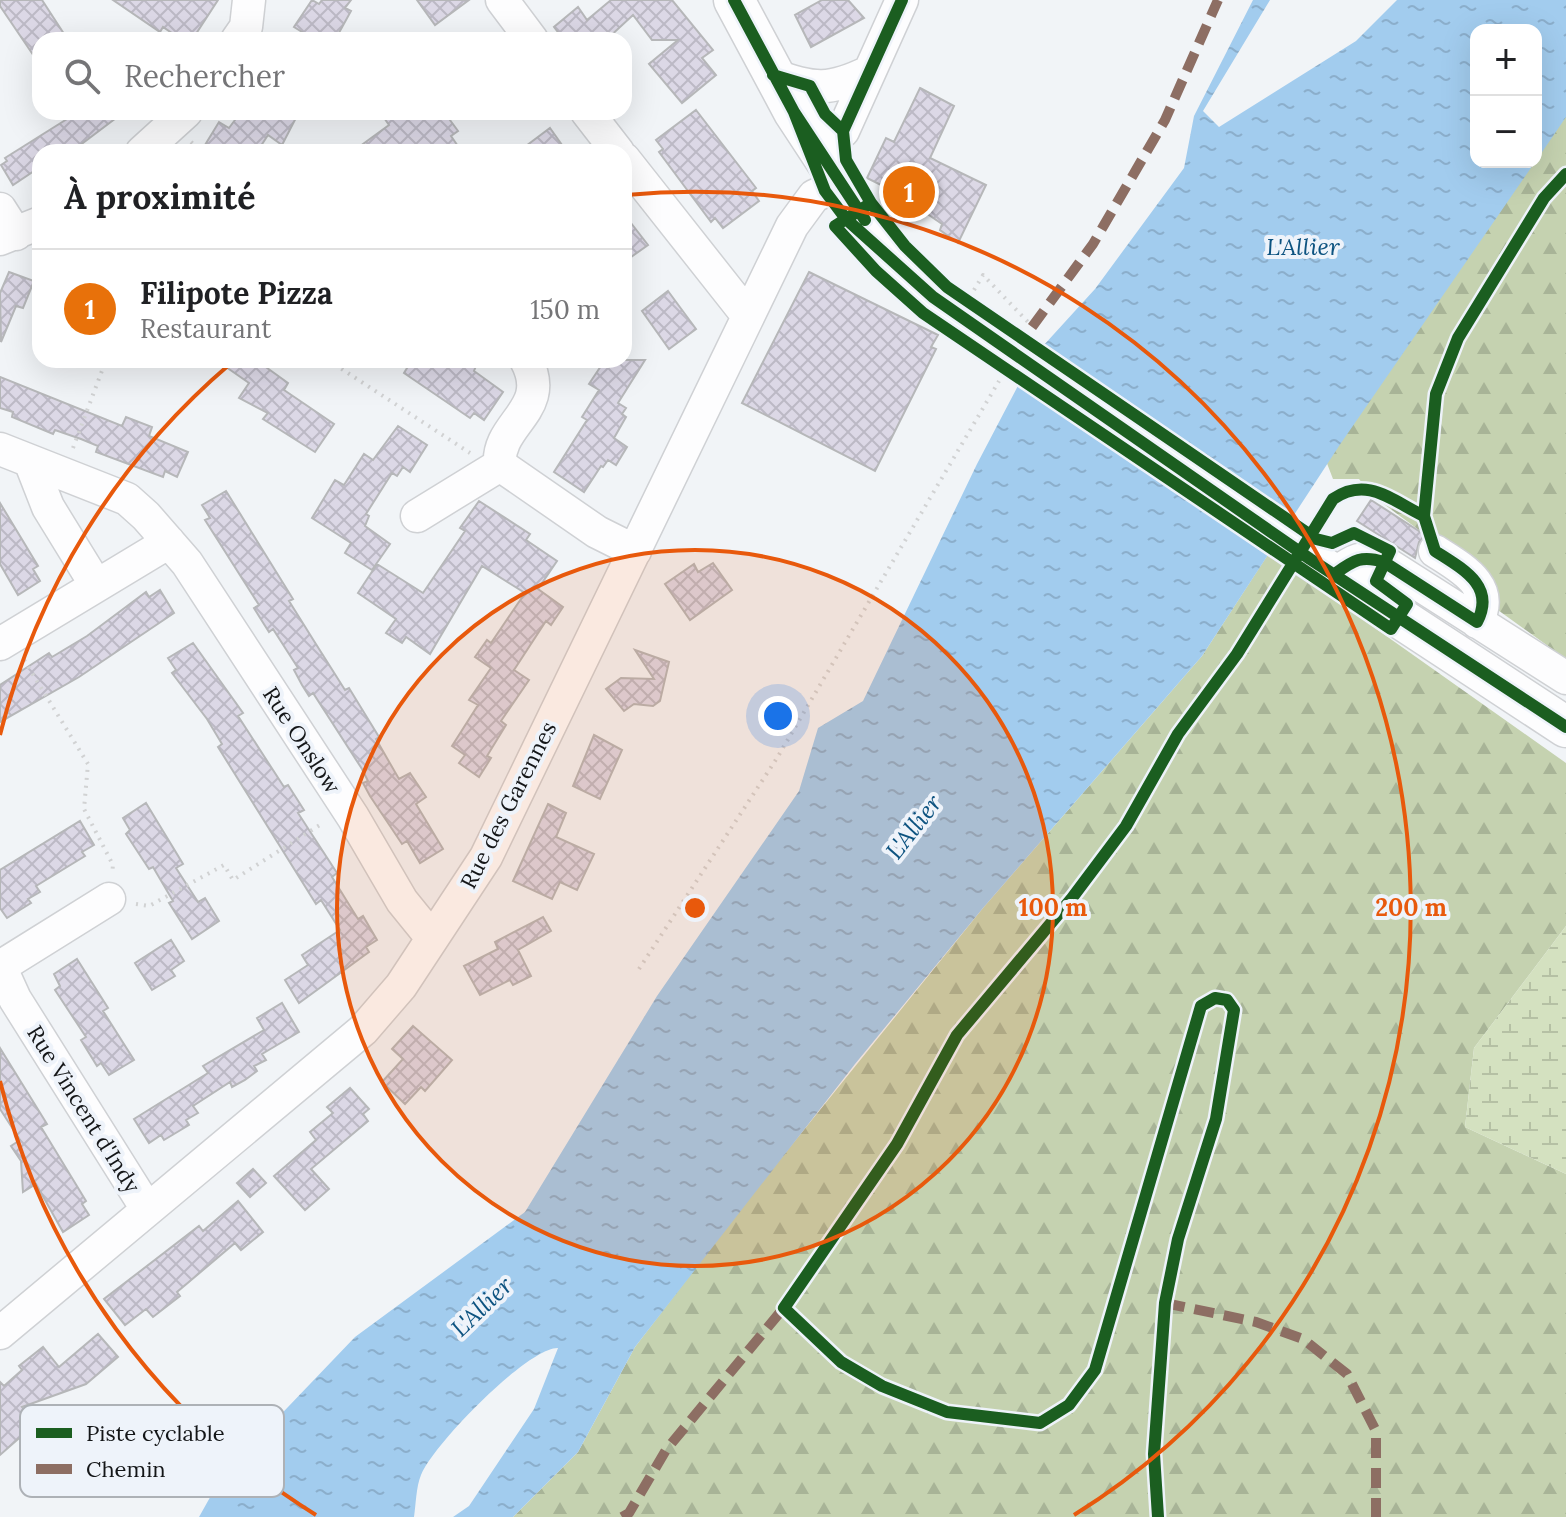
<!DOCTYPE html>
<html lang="fr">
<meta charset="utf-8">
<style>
:root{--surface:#fff;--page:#f6f6f6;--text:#202124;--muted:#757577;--line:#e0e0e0;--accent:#d93025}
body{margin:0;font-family:Lora,serif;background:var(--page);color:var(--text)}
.controls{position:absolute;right:24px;top:24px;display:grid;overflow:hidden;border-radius:16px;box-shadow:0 8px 32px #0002}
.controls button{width:72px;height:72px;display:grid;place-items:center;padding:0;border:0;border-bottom:2px solid var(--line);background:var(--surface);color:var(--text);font:40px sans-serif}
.you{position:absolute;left:778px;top:716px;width:28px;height:28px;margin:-20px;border:6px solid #fff;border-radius:50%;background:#1a73e8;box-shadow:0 0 0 12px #1a73e833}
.badge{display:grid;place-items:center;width:52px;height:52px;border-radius:50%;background:var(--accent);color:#fff;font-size:26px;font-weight:700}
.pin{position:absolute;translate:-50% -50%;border:4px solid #fff;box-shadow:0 2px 8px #0006}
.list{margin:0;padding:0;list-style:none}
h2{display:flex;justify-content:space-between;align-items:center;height:104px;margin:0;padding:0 32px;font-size:34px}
h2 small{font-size:26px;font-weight:400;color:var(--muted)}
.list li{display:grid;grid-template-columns:52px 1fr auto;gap:24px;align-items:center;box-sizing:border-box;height:120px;padding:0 32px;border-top:2px solid var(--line)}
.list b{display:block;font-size:30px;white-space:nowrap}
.list p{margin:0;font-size:26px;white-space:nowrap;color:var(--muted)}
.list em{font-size:26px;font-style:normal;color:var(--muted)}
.icon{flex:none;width:44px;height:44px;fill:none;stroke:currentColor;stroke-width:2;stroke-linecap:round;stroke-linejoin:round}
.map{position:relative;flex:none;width:1566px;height:1517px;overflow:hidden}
.search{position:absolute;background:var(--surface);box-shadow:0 8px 32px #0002;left:32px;top:32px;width:600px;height:88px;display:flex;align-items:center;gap:20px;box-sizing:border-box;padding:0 28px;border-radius:24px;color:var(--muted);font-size:30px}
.panel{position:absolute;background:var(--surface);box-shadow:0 8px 32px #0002;left:32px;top:144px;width:600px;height:224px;border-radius:24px}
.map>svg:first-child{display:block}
.forest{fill:url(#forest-firs)}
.wetland{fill:url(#wetland-marsh)}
.water{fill:url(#water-ripples)}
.building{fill:url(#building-cross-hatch);stroke:#b6b7b9;stroke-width:2}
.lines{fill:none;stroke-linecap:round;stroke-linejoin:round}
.minor-casing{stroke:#cfd1d4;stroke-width:35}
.major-casing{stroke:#cfd1d4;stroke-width:43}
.path{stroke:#d1d2d3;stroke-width:4;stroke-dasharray:2 6;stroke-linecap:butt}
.minor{stroke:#fdfdfe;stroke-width:32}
.major{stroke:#fdfdfe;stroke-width:40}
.major-bridge-casing{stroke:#cfd1d4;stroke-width:43;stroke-linecap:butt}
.major-bridge{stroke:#fdfdfe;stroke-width:40}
.quiet{stroke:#8d6e63;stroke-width:10;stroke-dasharray:20 10;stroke-linecap:butt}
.cycleway-casing{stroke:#eef3fa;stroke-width:17}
.cycleway{stroke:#1b5e20;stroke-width:12}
.ring{fill:none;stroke:#e8590c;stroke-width:4}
.labels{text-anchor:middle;stroke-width:8;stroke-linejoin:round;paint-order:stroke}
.street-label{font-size:22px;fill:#141618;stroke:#eef3fa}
.water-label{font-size:24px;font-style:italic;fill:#0d5380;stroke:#eef3fa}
.key{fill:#eef3fa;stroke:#adb1b6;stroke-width:2}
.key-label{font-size:22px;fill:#141618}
.centre{fill:#e8590c;stroke:#eef3fa;stroke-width:4}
.ring-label{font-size:24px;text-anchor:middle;font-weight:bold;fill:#e8590c;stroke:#eef3fa;stroke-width:8;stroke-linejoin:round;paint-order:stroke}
</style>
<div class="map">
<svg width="1566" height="1517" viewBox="0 0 1566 1517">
<defs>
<pattern id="forest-firs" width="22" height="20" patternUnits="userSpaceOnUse" patternTransform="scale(2)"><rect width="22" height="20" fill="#c5d2b0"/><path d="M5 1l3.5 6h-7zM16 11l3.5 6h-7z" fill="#a8b497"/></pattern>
<pattern id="wetland-marsh" width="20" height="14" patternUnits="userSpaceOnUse" patternTransform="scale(2)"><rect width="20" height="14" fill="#d4e1c0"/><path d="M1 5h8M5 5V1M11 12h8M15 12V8" fill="none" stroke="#b5c0a4"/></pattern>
<pattern id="water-ripples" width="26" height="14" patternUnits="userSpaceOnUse" patternTransform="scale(2)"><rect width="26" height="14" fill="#a2ccee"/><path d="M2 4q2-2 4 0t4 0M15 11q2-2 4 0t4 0" fill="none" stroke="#8baecb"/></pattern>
<pattern id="building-cross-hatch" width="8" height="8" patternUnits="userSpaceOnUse" patternTransform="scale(2)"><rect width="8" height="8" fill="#dcd8e6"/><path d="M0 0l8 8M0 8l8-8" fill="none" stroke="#bcb9c5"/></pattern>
</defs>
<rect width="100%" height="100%" fill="#f1f4f7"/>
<!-- forest -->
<path class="forest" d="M1566,69V659L1477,595L1437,557L1427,536L1373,496L1359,479H1333L1323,453L1507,162H1536V116Z
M1269,553L1566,763V926L1474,1048L1465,1127L1566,1174V1517H513L578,1452L635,1347L753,1193L983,908L1202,656Z"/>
<!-- wetland -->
<path class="wetland" d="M1566,926V1174L1465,1127L1474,1048Z"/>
<!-- water -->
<path class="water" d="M1253,0H1270L1203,111L1219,127L1356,41L1397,0H1566V117L1536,161V30H1476V162H1535L1339,446L1202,656L983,908L855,1064L635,1347L578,1452L513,1517H453L469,1506L534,1409L558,1348C528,1347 433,1445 421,1475C416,1487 416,1504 414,1517H199L222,1476L355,1337L525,1212L657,996L799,791L818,728L863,701L977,464L1033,357L1095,289L1184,168L1194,116Z"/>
<!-- building -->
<path class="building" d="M0,0H42L68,40H40V65L0,6Z
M113,0H218L192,40H182L163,27L160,32Z
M312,0L319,4L322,0H351L345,8L351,11L335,40H295L302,32L294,27Z
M417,0H469L435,25Z
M611,0H672L713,50L702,58L716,75L682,103L649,64L678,40H652L633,15L606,40H564L554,27L578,7L587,20Z
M822,0H848L864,18L811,47L795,15Z
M920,88L954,106L930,158L986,185L958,243L940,230L942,224L923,211L925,207L867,178L886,138L894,142Z
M696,110L756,188L752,191L759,201L723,228L715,218L711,222L659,152L663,149L656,140Z
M62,112H124L71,152H40V167L13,185L1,165L7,161L5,158L67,119Z
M241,112H299L282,145L268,135L257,152H215L205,145L219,122L229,128Z
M380,112H444L458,131L451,136L462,152H352L389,125Z
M550,128L567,152H518Z
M624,214L648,245L624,262Z
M9,272L34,281L23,308L16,306L1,342L0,293Z
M809,272L938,335L931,347L936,349L875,471L742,403Z
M668,291L696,329L669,349L642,311Z
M216,360H256L288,383L284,390L334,424L315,452L263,419L268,413L239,398L249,383Z
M412,360H466L476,366L474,371L503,392L484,420L474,413L470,418L404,373Z
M605,360H645L618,403L626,408L622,414L626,417L614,438L627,447L616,465L608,460L603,467L601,466L584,492L554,472L587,420L582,417L599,390L589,384Z
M0,377L122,426L126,417L152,427L149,436L188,452L177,477L165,471L163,477L96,452L98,446L81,439L55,430L53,434L12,417L13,412L0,408Z
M398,426L427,445L410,472L403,467L397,476L392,473L366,514L369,516L365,526L390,544L372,570L345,553L351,543L312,518L335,480L344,485L364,454L373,460Z
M226,491L293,599L289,601L314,641L345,690L349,688L379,737L376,739L399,779L410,773L426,797L416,804L443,849L420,863L407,841L402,844L370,796L363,783L368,781L362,769L313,693L309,696L302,685L294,670L298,668L273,629L269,632L262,621L254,608L259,605L205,520L210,518L202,505Z
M1371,500L1425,535L1419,542L1415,558L1357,521Z
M479,501L530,534L526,540L557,561L538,589L563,607L551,625L546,621L514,670L529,680L501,721L506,725L487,756L491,758L479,777L459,763L465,755L452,746L478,705L469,700L491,668L475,657L487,640L491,643L525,593L482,566L430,654L406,637L402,643L386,633L396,619L358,593L377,564L423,593L465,531L460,528Z
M0,503L38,566L33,569L40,581L18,595L0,564Z
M713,563L732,590L690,620L665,584L694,564L698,572Z
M160,590L174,613L79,677L0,722V685L49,653L52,657L87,636L146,592L149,597Z
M193,643L243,713L238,716L284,787L288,785L304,810L298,813L337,873L332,877L358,919L363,916L377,940L366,947L369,952L299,1003L285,980L308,965L302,955L340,930L321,900L316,904L218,747L222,744L207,719L172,673L176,670L168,658Z
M635,650L669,662L660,701L653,706L634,704L624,711L606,689L621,678L654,679Z
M594,735L622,750L600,799L573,786Z
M146,803L183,864L176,868L198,902L205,898L219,921L192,939L169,903L173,901L153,867L149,869L126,834L130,830L123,818Z
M548,804L566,813L556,837L594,854L577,890L560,882L552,899L513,881Z
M80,821L94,845L82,852L85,856L36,886L40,892L28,899L31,903L7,918L0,908V870Z
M543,917L551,931L518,950L531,976L513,985L510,980L480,995L464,966L498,949L495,942Z
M171,940L184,961L171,970L175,976L152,990L135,963Z
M77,959L108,1008L103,1011L134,1060L109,1075L101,1063L97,1066L81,1040L86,1037L55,990L60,986L54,974Z
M282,1003L299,1032L262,1054L266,1060L254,1066L257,1071L245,1080L232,1087L230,1082L193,1106L198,1113L186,1120L189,1125L164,1140L161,1135L149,1143L134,1119L208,1073L203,1066L264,1030L257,1018Z
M413,1026L452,1060L425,1091L421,1087L405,1104L382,1082L403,1059L392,1049Z
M0,1048L47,1124L41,1127L86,1201L82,1204L89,1215L63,1232L36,1184L23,1192L21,1161L11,1146L20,1140L0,1109Z
M350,1088L369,1109L363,1114L368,1121L311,1169L329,1189L305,1210L274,1176L316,1140L310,1132L333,1113L327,1107Z
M253,1169L266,1183L250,1197L237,1183Z
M238,1201L263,1232L241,1250L235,1243L177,1292L180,1296L153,1317L146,1309L125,1325L104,1299L199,1226L203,1231Z
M98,1334L118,1357L86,1384L22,1407L33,1419L23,1428L26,1432L0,1455V1382L4,1386L22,1370L19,1366L43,1347L59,1367Z"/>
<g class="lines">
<defs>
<path id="minor" d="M502,0L532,40
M237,40L246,27L249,0
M773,75C814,90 830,91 869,72
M587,112L618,152
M843,131L902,0
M142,152L186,112
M624,159L748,316
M0,209L16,234
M0,239L40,223
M526,360C553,410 496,423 500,465L597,532L635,551
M0,449L127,499L146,516L187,563L353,817L402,901L432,938
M30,461L48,507L96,585
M417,516L500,465
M1435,551C1463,569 1496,586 1477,622
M1336,573C1354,560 1362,555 1384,562L1566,678
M0,644L169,542
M0,966L15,999L147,1209
M0,967L109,899
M0,1333L363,1030L401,986L486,857L792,226L814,196L825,191"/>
<path id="major" d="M734,0L794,112L859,211L887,252L933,297
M1310,559L1566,727"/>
</defs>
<!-- minor casing -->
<use href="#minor" class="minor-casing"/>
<!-- major casing -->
<use href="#major" class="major-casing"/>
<!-- path -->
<path class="path" d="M191,142L202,152
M974,290L983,275L1029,323
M328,360L470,453
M73,448L106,360
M24,660L88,764L84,809L113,865L112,874
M136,904L149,906L224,865L233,880L323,823
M639,969L777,758L999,381"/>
<!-- minor -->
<use href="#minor" class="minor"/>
<!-- major -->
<use href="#major" class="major"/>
<defs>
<path id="major-bridge" d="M957,314L1310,559"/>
</defs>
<!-- major-bridge casing -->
<use href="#major-bridge" class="major-bridge-casing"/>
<!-- major-bridge -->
<use href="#major-bridge" class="major-bridge"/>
<!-- quiet -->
<path class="quiet" d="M1032,327L1093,244L1165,120L1218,0
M1165,1303L1256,1322L1303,1339L1347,1374L1376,1431V1517
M622,1517L629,1513L666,1450L787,1304"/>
<defs>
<path id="cycleway" d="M734,0L794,112L865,220
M773,75L810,86L825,114L843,131L846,160L871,203L905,246L947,287L1316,539L1332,543L1354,533L1390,551L1376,581L1407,604L1391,629L923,313L876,271L835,226L871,203
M794,112L825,191L846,219L933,297L1310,559L1566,727
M843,131L902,0
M1336,573C1354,560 1362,555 1384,562L1477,622C1496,586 1463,569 1435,551L1424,516L1436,394L1458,338L1544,198L1566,174
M1158,1517L1154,1454L1165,1303L1178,1239L1216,1119L1234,1010L1227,1000L1215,998L1201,1006L1095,1370L1069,1405L1040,1423L947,1412L882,1386L841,1362L784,1308L897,1144L957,1035L1072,898L1126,826L1178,734L1237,654L1333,499C1367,476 1391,500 1424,516"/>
</defs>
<!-- cycleway casing -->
<use href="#cycleway" class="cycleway-casing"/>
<!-- cycleway -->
<use href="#cycleway" class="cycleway"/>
</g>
<!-- distance rings -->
<circle cx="695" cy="908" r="358" fill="#e8590c" fill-opacity=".12"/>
<g class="ring">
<circle cx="695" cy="908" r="358"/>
<path d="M316 1515A716 716 0 0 1 0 1081M0 735A716 716 0 0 1 230 364M626 195A716 716 0 0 1 1074 1515"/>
</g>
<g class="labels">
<!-- street labels -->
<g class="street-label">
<text transform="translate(302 740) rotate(57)" y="8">Rue Onslow</text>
<text transform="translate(508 805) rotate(-63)" y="8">Rue des Garennes</text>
<text transform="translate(84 1109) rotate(58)" y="8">Rue Vincent d'Indy</text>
</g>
<!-- water labels -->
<g class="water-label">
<text x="1303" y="255">L'Allier</text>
<text transform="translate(914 827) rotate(-52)" y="8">L'Allier</text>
<text transform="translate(482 1307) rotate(-44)" y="8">L'Allier</text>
</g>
</g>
<!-- legend -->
<rect x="20" y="1405" width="264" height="92" rx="12" class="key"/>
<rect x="36" y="1428" width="36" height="10" fill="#1b5e20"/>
<rect x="36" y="1464" width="36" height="10" fill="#8d6e63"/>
<g class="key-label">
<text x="86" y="1441">Piste cyclable</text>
<text x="86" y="1477">Chemin</text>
</g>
<circle cx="695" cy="908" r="12" class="centre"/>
<g class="ring-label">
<text x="1053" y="916">100 m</text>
<text x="1411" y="916">200 m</text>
</g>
</svg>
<div class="controls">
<button>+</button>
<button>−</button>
</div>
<div class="you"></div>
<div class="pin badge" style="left:909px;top:192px;background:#e8710a">1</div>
<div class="search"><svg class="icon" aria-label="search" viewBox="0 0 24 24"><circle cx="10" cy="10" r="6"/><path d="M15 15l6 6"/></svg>Rechercher</div>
<section class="panel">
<h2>À proximité<small></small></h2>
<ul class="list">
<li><span class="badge" style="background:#e8710a">1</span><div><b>Filipote Pizza</b><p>Restaurant</p></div><em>150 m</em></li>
</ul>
</section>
</div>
